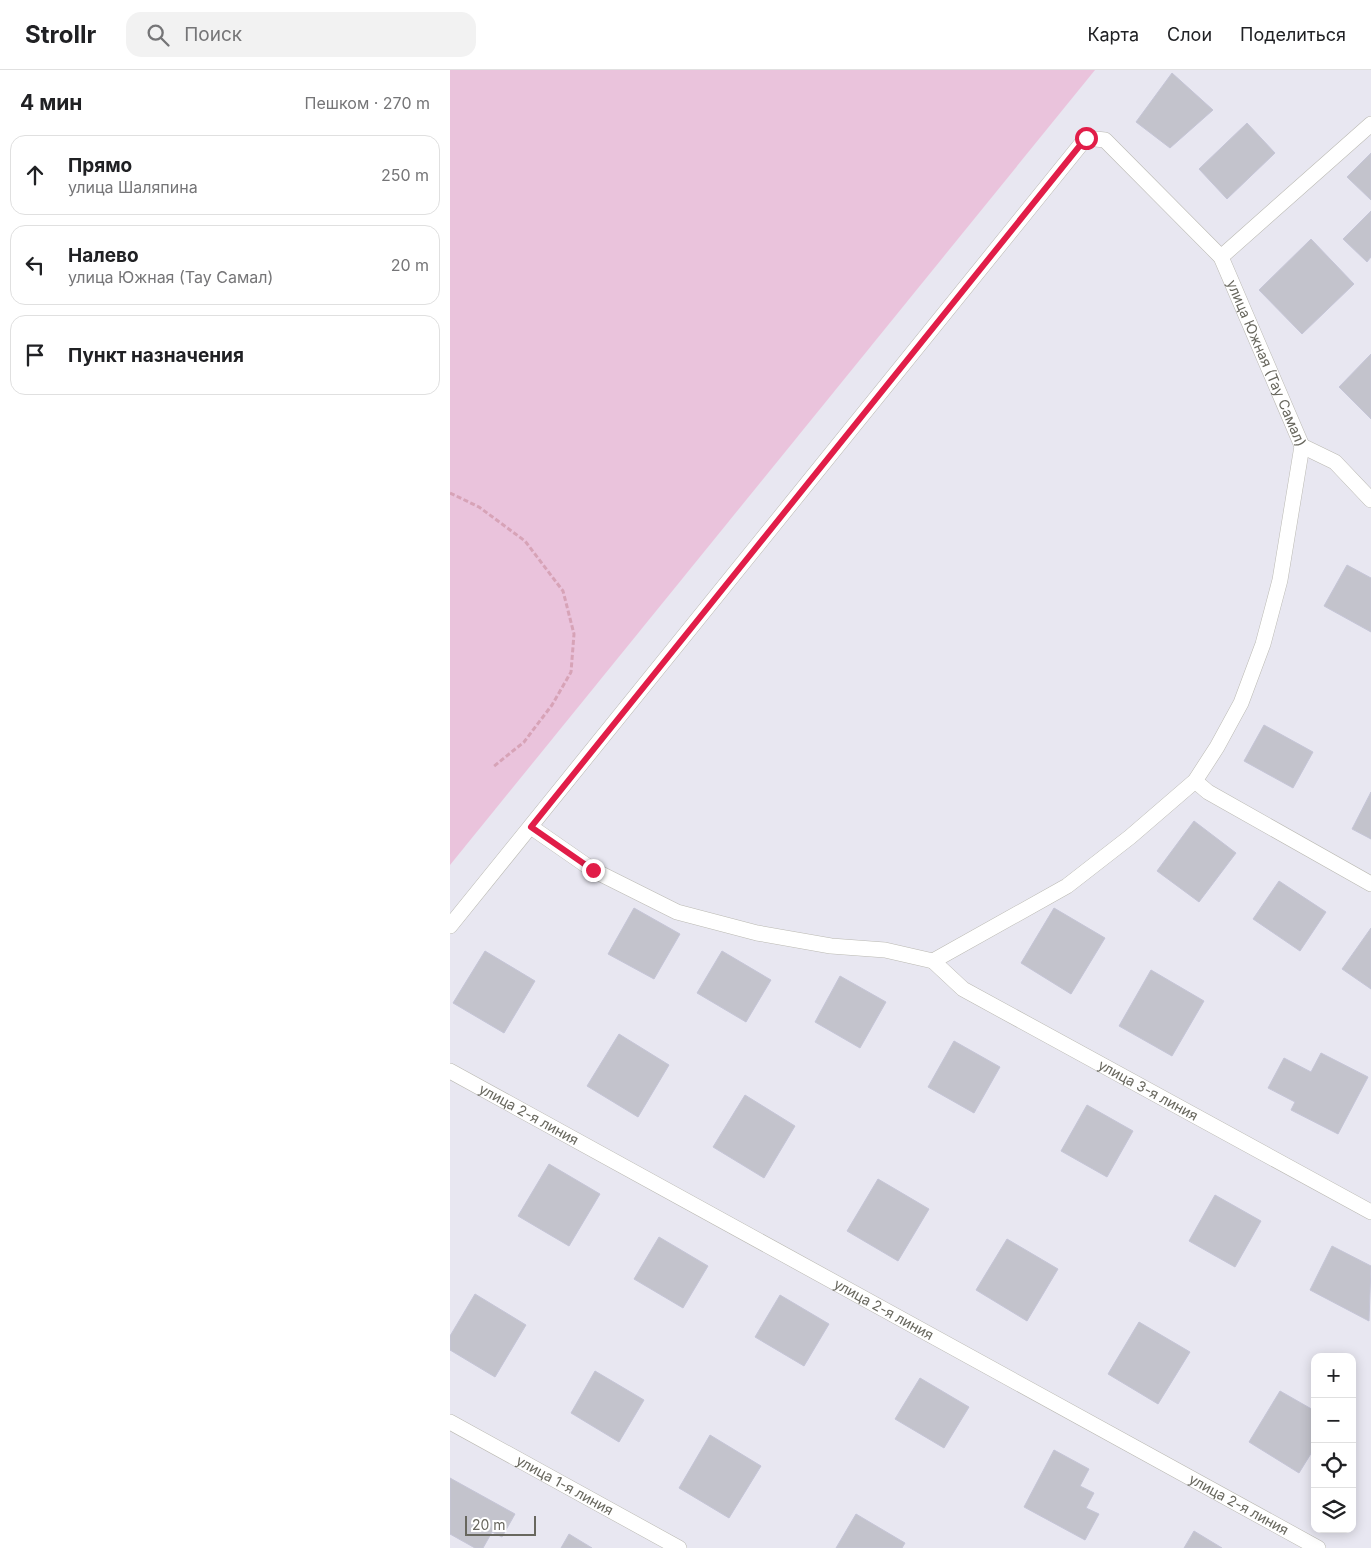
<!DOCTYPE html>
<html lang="ru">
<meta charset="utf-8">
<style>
:root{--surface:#fff;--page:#f2f2f2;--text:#202124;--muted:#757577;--line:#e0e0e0}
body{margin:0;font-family:Inter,sans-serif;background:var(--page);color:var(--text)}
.controls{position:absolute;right:15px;bottom:15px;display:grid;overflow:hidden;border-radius:10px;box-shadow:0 2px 12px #0003}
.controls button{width:45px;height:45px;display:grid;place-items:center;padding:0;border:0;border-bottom:1px solid var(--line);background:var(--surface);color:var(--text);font:25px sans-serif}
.scale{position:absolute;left:15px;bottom:12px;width:71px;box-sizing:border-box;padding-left:5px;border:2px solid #68675e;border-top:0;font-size:14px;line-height:18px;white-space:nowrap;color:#68675e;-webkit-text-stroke:4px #fff;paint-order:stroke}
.stop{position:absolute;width:15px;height:15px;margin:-11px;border:4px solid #e11d48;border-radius:50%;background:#fff}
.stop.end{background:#e11d48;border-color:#fff;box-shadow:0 1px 5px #0008}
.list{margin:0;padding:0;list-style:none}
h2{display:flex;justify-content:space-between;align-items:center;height:65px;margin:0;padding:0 20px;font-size:21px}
h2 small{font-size:16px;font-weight:400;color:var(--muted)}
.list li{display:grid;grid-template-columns:32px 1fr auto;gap:15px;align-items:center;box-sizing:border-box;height:80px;margin:0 10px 10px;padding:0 10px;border:1px solid var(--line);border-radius:15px}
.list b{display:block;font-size:19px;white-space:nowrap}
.list p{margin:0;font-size:16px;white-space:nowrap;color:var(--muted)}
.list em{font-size:16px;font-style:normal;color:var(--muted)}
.icon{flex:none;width:28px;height:28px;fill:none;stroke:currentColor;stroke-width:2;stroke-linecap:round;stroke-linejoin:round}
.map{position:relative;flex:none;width:921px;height:1478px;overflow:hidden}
header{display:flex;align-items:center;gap:30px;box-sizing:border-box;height:70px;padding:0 25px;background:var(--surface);border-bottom:1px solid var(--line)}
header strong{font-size:24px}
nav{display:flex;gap:28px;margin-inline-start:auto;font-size:18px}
.search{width:350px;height:45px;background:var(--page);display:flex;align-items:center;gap:12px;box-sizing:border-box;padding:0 18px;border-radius:15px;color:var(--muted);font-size:19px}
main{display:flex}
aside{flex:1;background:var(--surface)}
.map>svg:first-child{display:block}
.green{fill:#eac3dc}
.building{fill:#c3c3cc;stroke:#c5c5d7}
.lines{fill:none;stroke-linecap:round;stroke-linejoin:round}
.street-casing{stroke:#bab9b2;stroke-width:16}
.path{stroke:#d7a3b7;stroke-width:3;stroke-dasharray:5 2.5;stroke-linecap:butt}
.street{stroke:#fff;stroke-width:15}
.route{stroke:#e11d48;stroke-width:6}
.labels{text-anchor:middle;stroke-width:4;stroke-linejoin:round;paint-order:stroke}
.street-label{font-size:14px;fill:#68675e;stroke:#fff}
</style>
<header>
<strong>Strollr</strong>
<div class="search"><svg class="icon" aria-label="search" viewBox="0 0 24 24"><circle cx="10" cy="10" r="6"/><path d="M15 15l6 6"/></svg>Поиск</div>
<nav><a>Карта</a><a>Слои</a><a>Поделиться</a></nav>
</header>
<main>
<aside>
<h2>4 мин<small>Пешком · 270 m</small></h2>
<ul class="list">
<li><svg class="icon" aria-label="ahead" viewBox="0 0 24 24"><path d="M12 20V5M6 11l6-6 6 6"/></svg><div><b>Прямо</b><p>улица Шаляпина</p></div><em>250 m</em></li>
<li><svg class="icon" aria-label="left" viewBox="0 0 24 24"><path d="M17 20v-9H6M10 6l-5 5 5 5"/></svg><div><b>Налево</b><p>улица Южная (Тау Самал)</p></div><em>20 m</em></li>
<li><svg class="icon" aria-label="arrive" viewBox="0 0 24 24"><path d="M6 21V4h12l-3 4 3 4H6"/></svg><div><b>Пункт назначения</b></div></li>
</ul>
</aside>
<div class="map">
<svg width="921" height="1478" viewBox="0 0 921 1478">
<rect width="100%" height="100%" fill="#e8e7f1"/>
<!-- green -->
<path class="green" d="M0,0H645L0,795Z"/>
<!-- building -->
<path class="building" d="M722,3L763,40L720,78L686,52Z
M797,53L825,83L777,129L749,99Z
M921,83V130L897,107Z
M921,141V187L917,192L893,169Z
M861,169L904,214L852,264L809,220Z
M921,284V349L889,317Z
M897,495L921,508V562L874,536Z
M814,655L863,682L843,718L794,691Z
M921,722V769L902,759Z
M744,751L786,783L749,832L707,801Z
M829,811L876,842L850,881L803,849Z
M184,838L230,864L204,909L158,884Z
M604,838L655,868L621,924L571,893Z
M921,858V919L892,899Z
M35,881L85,911L54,963L3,933Z
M272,881L321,910L296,952L247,923Z
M701,900L754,931L722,986L669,956Z
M390,906L436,932L410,978L365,952Z
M169,964L219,995L188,1047L137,1016Z
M504,971L550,997L524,1043L478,1017Z
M871,983L918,1007L888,1064L841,1040L845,1032L818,1018L834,988L861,1002Z
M295,1025L345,1056L314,1108L263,1077Z
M637,1035L683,1061L657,1107L611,1081Z
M99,1094L150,1124L119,1176L68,1146Z
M428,1109L479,1139L448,1191L397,1161Z
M765,1125L811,1151L785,1197L739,1171Z
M209,1167L258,1196L233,1238L184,1209Z
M557,1169L608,1199L577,1251L526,1220Z
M882,1176L921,1196L919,1251L860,1220Z
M25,1224L76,1255L45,1307L0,1280V1266Z
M330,1225L379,1254L354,1296L305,1267Z
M689,1252L740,1282L708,1334L658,1304Z
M145,1301L194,1330L169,1372L121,1343Z
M470,1308L519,1337L494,1378L445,1349Z
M830,1321L865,1341V1377L849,1403L799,1372Z
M260,1365L311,1396L279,1448L229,1418Z
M604,1380L639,1399L630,1416L644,1423L636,1438L649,1444L635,1470L574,1437Z
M0,1408L65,1444L52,1467L42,1462L33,1478H25L0,1464Z
M406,1444L455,1473L452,1478H386Z
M744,1461L772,1478H734Z
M119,1464L142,1478H111Z"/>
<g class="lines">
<defs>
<g id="street">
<path d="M771,187L921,54"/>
<path d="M852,376L885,392L921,430"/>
<path d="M745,711L758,722L921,814"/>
<path id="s1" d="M0,856L636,68L655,70L771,187L852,376L830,510L813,574L791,633L767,677L745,711L680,767L617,816L483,891L435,880L381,876L307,863L227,842L143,800L81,757"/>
<path id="s2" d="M483,891L513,919L921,1142"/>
<path id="s3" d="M0,1001L868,1478"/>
<path id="s4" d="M0,1352L229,1478"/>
</g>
</defs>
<!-- street casing -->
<use href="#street" class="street-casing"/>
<!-- path -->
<path class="path" d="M0,423L29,437L75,471L113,521L124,564L121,602L102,635L74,672L43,697"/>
<!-- street -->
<use href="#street" class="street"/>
</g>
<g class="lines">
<!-- route -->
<path class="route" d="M143,800L81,757L636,68"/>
</g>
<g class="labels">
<!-- street labels -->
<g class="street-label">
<text dy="5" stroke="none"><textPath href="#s1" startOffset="1312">улица Южная (Тау Самал)</textPath></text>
<text dy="5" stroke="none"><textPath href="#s2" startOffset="252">улица 3-я линия</textPath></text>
<text dy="5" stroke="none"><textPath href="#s3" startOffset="90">улица 2-я линия</textPath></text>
<text dy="5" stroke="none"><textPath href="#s3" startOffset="495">улица 2-я линия</textPath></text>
<text dy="5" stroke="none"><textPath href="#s4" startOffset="131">улица 1-я линия</textPath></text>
<text dy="5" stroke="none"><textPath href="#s3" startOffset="900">улица 2-я линия</textPath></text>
</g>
</g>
</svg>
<div class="controls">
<button>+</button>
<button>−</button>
<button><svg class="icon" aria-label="locate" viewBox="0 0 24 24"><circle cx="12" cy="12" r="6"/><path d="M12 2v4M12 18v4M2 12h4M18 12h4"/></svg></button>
<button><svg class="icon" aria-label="layers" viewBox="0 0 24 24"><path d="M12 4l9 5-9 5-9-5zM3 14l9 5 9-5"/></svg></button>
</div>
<div class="scale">20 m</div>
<div class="stop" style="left:636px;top:68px"></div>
<div class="stop end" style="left:143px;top:800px"></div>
</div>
</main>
